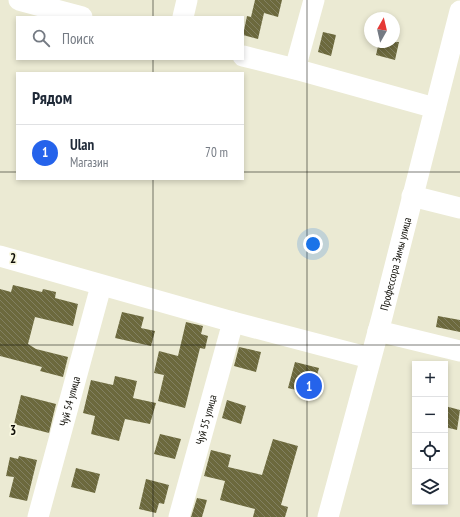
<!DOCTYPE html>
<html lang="ru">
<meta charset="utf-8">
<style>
:root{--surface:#fff;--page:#f2f2f3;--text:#1f2937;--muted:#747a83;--line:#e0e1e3;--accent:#2563eb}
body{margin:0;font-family:"PT Sans Narrow",sans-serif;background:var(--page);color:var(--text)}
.controls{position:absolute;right:12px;bottom:12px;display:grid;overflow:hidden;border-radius:0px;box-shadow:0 2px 6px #0003}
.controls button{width:36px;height:36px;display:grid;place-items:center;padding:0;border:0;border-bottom:1px solid var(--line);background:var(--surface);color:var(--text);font:20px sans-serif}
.compass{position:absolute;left:364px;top:12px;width:36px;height:36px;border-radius:50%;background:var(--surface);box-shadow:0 2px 6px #0003;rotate:8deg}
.you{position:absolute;left:313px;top:244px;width:14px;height:14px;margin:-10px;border:3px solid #fff;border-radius:50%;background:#1a73e8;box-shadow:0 0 0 6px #1a73e833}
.badge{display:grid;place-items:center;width:26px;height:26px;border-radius:50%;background:var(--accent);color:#fff;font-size:13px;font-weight:700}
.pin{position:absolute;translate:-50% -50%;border:2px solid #fff;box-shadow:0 1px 4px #0006}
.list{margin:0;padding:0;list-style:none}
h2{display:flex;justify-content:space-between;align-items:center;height:52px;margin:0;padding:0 16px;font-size:17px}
h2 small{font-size:13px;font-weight:400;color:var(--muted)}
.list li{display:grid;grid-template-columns:26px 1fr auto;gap:12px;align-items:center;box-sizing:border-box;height:56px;padding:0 16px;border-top:1px solid var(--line)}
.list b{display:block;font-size:15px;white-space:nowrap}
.list p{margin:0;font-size:13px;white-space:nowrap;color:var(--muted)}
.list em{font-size:13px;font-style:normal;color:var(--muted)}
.icon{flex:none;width:22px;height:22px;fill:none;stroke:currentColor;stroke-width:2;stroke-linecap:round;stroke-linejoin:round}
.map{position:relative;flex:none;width:460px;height:517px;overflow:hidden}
.search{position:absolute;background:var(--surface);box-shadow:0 2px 6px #0003;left:16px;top:16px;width:228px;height:44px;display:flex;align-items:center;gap:10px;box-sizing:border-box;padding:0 14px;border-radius:0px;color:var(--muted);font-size:15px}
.panel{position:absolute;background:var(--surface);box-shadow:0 2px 6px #0003;left:16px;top:72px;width:228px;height:108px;border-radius:0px}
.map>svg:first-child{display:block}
.building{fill:url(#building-back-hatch)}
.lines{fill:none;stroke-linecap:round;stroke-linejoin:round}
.minor{stroke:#fff;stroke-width:21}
.grid{fill:none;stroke:#100f08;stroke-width:1;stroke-opacity:0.55}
.labels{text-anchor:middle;stroke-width:3.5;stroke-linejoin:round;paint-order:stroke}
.street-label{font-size:11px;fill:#100f08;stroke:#f8f7e0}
.grid-label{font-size:13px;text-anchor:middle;font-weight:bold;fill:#100f08;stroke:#f8f7e0;stroke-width:3.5;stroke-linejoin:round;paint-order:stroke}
</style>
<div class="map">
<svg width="460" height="517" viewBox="0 0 460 517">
<defs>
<pattern id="building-back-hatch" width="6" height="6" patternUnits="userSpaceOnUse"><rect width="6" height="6" fill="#6c693d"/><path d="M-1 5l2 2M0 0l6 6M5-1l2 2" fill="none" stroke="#828061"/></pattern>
</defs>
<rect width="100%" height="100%" fill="#ebead3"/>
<!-- building -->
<path class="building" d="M255,0H282L278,17L264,13L258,39L243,35L247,16L251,17Z
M323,32L336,35L331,56L318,52Z
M379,42H399L395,60L376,55Z
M13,285L42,292L43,289L56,292L55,298L78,304L73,326L35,317L28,344L36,349L68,357L63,377L40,371L42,367L0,356V289L11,292Z
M122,312L144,317L141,328L155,331L151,346L115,338Z
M438,316L460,320V332L436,327Z
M186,322L203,326L201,334L208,336L205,349L200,348L185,408L158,401L164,375L154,373L159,351L178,356Z
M239,347L261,352L256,372L234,366Z
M295,362L319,368L312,394L288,388Z
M115,376L137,381L133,398L156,403L150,424L125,419L119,441L91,434L95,416L83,413L91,380L113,385Z
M21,395L56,404L49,433L14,424Z
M227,400L246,406L241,424L222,418Z
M445,406L460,410L457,430L445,427Z
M160,434L181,439L175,459L154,454Z
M273,439L298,446L281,505L288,507L285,517H253L255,509L220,500L225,481L204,476L211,450L231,455L228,467L262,475Z
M19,456L37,460L27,501L9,497L14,477L6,476L10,457L18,459Z
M76,468L100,474L95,493L71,487Z
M146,479L169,485L164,504L159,503L156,513L139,509Z
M197,498L207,500L202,517H191Z"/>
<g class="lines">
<!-- minor -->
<g class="minor">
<path d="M19,0L82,17"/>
<path d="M183,17L187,0"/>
<path d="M243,56L295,69L435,108"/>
<path d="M295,69L314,0"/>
<path d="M412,196L460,208"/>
<path d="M0,256L233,322L370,358"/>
<path d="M378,331L460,351"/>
<path id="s1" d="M38,517L101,286"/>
<path id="s2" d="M179,517L233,322"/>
<path id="s3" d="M328,517L382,317L460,11"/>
</g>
</g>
<!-- grid -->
<path class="grid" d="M153,0V17M307,0V517M153,59V73M0,172H17M243,172H460M153,179V517M0,345H460"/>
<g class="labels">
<!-- street labels -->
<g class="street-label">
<text dy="4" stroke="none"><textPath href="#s3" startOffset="262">Профессора Зимы улица</textPath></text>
<text dy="4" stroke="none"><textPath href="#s1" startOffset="120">Чуй 54 улица</textPath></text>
<text dy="4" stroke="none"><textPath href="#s2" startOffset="101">Чуй 55 улица</textPath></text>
</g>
</g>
<g class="grid-label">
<text x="13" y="263">2</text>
<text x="13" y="435">3</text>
</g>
</svg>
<div class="controls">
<button>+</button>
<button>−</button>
<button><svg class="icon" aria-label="locate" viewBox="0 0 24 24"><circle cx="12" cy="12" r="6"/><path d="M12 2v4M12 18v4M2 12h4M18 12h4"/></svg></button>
<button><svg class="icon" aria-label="layers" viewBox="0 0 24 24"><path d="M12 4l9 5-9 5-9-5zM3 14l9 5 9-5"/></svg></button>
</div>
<svg class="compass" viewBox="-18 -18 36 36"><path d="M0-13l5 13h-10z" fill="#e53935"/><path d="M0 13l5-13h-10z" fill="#747a83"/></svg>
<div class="you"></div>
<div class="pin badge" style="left:309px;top:386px">1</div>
<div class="search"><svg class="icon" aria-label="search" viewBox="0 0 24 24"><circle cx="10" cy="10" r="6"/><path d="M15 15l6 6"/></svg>Поиск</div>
<section class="panel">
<h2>Рядом<small></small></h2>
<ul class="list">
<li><span class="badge">1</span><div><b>Ulan</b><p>Магазин</p></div><em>70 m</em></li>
</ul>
</section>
</div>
